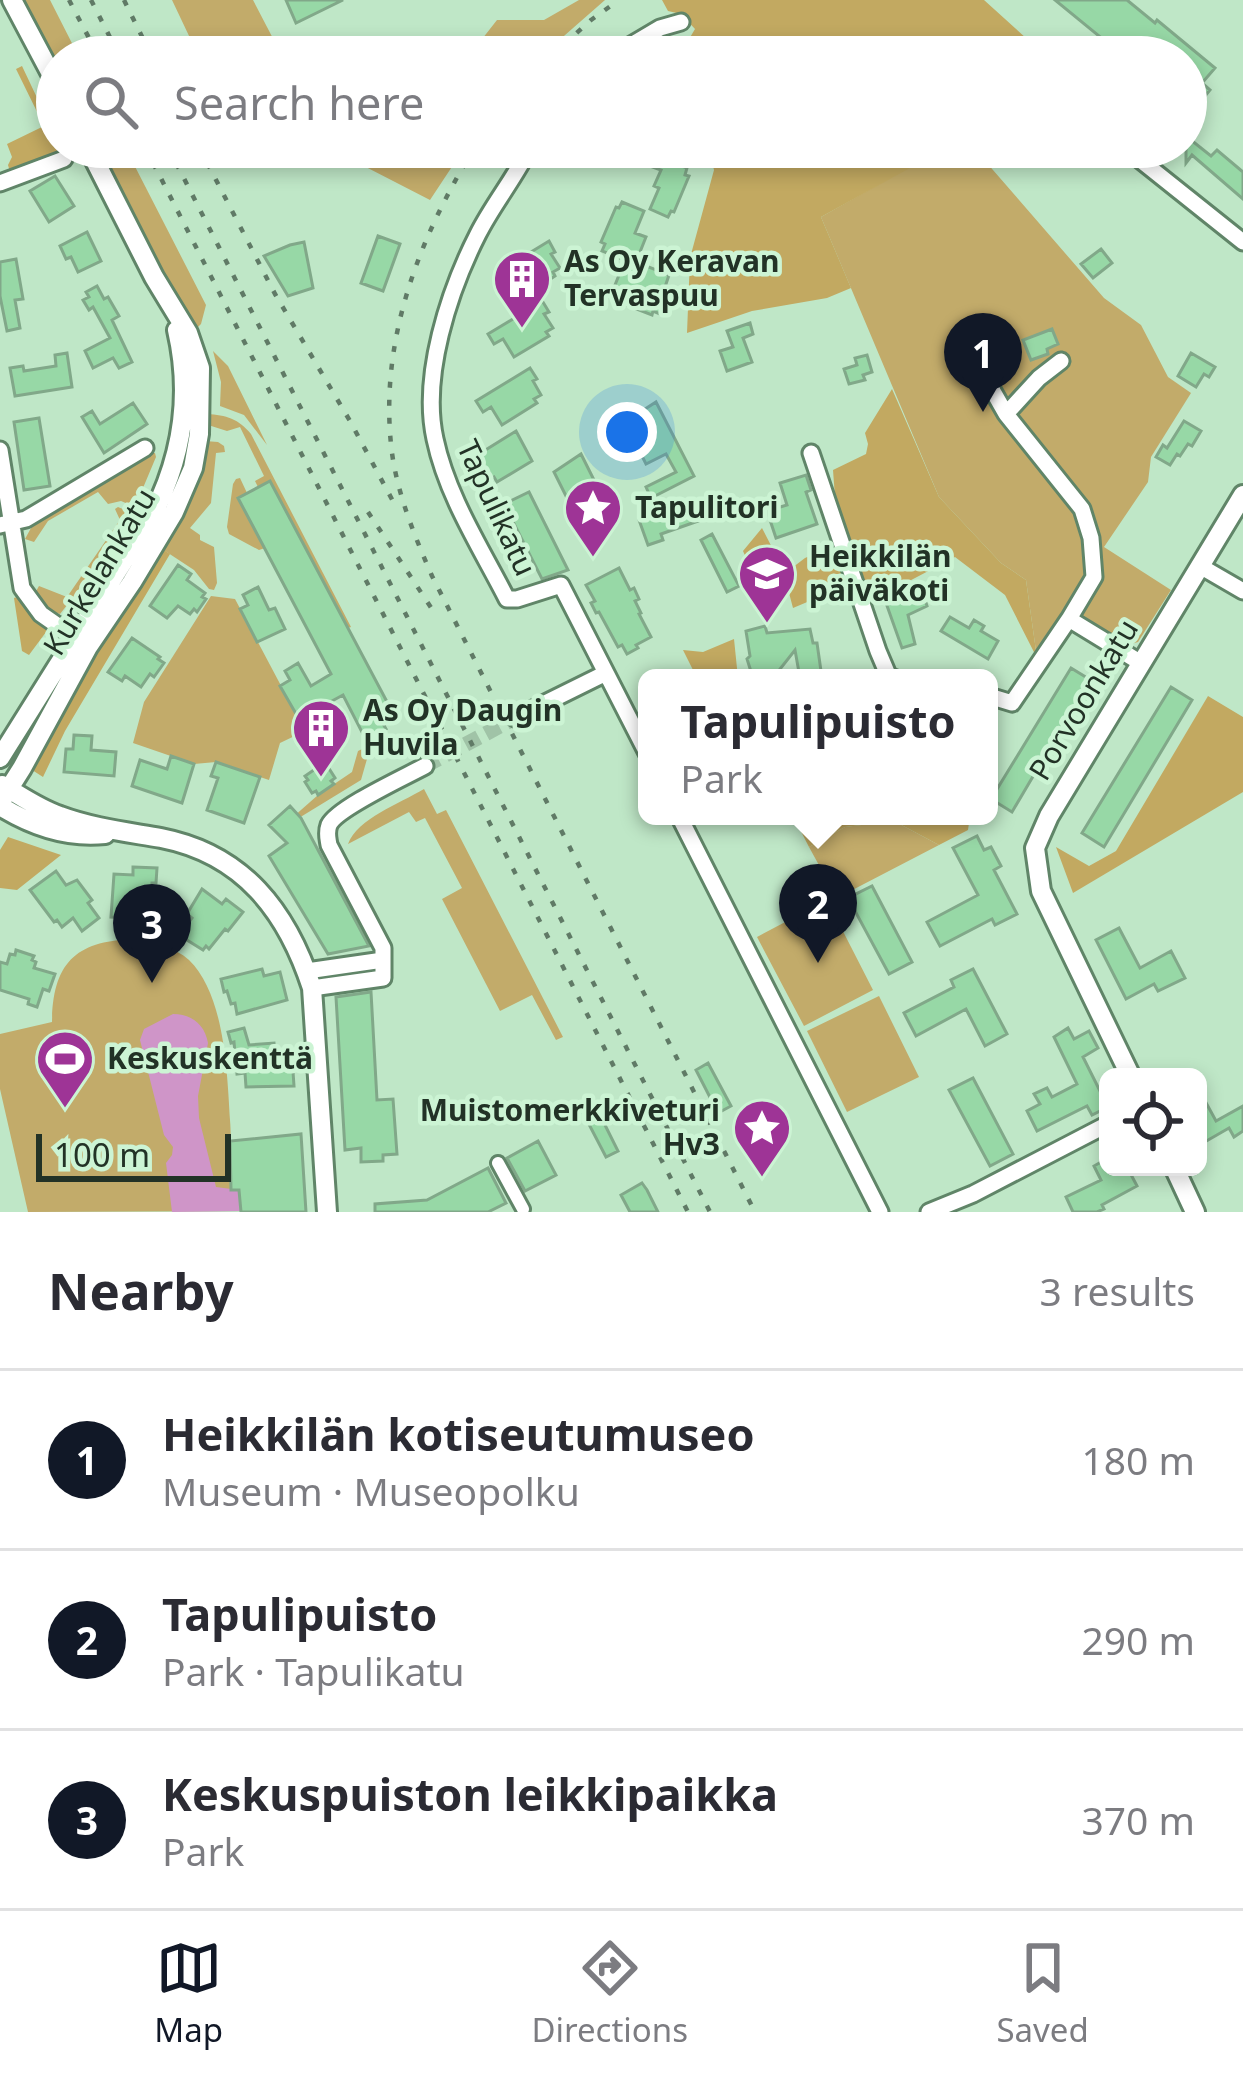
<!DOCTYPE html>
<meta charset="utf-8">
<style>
:root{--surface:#fff;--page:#f2f2f3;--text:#2b2b33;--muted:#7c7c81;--line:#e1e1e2;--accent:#111827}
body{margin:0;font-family:"Noto Sans",sans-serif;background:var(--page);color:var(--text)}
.controls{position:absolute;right:36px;bottom:36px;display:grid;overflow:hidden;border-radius:18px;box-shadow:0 6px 18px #0003}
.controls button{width:108px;height:108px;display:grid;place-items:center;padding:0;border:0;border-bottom:3px solid var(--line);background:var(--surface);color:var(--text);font:60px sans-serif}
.scale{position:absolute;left:36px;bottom:30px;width:195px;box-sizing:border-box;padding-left:12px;border:6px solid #223226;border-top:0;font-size:33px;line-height:42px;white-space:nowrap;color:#223226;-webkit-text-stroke:9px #ccf4d4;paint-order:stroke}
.you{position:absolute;left:627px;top:432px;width:42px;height:42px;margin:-30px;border:9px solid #fff;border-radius:50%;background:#1a73e8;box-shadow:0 0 0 18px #1a73e833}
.badge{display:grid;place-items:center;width:78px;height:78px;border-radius:50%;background:var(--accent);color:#fff;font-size:39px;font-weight:700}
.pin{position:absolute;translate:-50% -99px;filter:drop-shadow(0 3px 6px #0008)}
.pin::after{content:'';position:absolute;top:63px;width:42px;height:36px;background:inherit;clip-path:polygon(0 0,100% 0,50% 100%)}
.popup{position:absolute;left:638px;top:669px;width:360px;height:156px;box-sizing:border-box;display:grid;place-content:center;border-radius:18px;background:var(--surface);filter:drop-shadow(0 3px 9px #0005);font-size:39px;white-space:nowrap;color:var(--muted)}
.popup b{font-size:45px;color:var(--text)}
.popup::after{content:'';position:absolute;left:50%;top:100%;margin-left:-24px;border:24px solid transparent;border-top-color:var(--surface)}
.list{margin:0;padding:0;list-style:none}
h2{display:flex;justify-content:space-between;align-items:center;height:156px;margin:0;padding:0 48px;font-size:51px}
h2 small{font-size:39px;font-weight:400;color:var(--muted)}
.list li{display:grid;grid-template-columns:78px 1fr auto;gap:36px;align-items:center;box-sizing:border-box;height:180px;padding:0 48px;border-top:3px solid var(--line)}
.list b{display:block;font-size:45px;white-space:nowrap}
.list p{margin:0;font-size:39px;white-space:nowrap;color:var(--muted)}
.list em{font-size:39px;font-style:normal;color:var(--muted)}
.icon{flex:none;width:66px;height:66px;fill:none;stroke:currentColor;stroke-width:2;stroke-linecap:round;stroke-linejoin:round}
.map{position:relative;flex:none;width:1243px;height:1212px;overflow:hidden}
.search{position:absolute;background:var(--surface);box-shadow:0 6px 18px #0003;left:36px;right:36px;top:36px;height:132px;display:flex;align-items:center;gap:30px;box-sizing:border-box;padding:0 42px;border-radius:66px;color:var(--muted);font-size:45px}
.sheet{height:696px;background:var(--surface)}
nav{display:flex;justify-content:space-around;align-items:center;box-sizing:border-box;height:168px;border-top:3px solid var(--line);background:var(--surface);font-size:33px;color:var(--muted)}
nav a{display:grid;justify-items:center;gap:6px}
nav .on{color:var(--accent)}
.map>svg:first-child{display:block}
.green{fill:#c2ab6a}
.forest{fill:#c2a961}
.water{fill:#cf95c8}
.building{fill:#97d8a6;stroke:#81a889;stroke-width:3}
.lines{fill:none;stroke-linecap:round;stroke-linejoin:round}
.minor-tunnel{stroke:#a0c3a7;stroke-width:15;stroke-dasharray:15 8;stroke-linecap:butt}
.pedestrian-casing{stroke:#608568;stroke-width:18}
.minor-casing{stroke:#608568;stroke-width:21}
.tertiary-casing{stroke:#608568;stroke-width:24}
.pedestrian{stroke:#fff;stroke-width:12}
.minor{stroke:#fff;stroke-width:15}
.tertiary{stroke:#fff;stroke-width:18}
.rail{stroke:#607a66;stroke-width:4.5;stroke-dasharray:6 12;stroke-linecap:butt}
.labels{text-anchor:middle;stroke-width:9;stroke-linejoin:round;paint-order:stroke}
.poi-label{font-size:30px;font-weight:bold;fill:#223226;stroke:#ccf4d4;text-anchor:start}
.street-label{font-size:30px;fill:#223226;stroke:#ccf4d4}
</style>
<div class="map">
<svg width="1243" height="1212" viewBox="0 0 1243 1212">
<rect width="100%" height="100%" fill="#bfe7c7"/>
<!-- green -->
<path class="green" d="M24,0H50L79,57H57V65Z
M172,0H253L279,50L289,57H199Z
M579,0H605L540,57H468L497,20H544Z
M99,147H125L206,305L201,324L197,328L178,304Z
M327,147H465L430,200Z
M945,147H973L1104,298L1141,325L1168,377L1191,393L1151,457L1148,482L1104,547L1171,590L1138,642L1123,646L1069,612L1037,658L1026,580L1001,563L939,497L821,217Z
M213,351L228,366L267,445L244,415L220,406L221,382Z
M207,414C226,415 239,419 251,434L351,627L348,628L270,481L258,487L255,481L264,476L240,427L227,431L205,424Z
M205,441L218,442L224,446L225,452L216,453L211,503L190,528L200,535V540L214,547L217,583L214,590L209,589L194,570L159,547Z
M151,453H155L156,457L135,507L121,501L108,504L98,492L48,521L34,542L25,539L37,517Z
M240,478L247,493L238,498L265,548L259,550L229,534L227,527L233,484L236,479Z
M118,507L130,512L87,580L60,614C50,611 39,604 35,593L39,586L67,597L120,520L115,509Z
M211,596L235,599L305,731L280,743L269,780L216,762L194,764L133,743L144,702Z
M387,737L367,759L361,780L276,832L318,795L352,772L358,751Z
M424,789L437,814L446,810L563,1037L556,1040L532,995L500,1011L442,899L462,888L425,818L416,822L409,812L348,844C358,818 399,804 424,789Z
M894,821L939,845L837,898L809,847L845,827Z
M827,900L873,990L804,1026L757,937Z
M138,939C155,944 175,947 189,960C225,995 227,1072 230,1120C232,1143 228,1153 240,1174L230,1175L231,1190H239L242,1211L28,1212L0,1089V1034L52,1022C53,961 77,940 138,939Z
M879,996L919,1077L847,1112L807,1031Z"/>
<!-- forest -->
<path class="forest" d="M662,0H984L1027,39L1016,57H685L682,51L695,29L681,14L668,11Z
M22,66L57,140V147H60L63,153L10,172L8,165L12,157L7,144L44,126L16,69Z
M708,147H948L821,217L851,288L827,298L752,311L687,333L690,258L714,170Z
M892,389L939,497L1001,563L1026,580L1037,658L1005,595L955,557L877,598L862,593L837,524L833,470L866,454L868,444L865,433Z
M762,528L780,563L759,587L743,551Z
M837,544L853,594L812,600L793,608L784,574L805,558Z
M159,547L170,554L65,731L43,777L29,768L102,641Z
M17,597L32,615L49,628L29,655L22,651L14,598Z
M734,639L738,678H697L683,650L703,652Z
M1208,696L1243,717V792L1073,893L1056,847L1089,866L1116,851Z
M793,816H970L968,830L939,845L894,821L845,827L809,847Z
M8,837L61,855L17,890L0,888V850Z"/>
<!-- water -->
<path class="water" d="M173,1014C192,1014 205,1025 208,1043L198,1096L199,1118L216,1187L239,1190L242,1211L172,1212L166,1163L172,1155L173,1147L164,1135L140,1040L144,1029Z"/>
<!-- building -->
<path class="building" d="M286,0H343L296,23Z
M1055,0H1127L1155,23L1157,20L1215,68L1202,83L1210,90L1196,107L1186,98V57H1136L1121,44L1116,50Z
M1186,136L1211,156L1217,150L1243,172V199L1192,155L1186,163Z
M590,147H653L650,153L687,168L685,175L689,176L674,212L671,211L668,217L650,209L659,188L654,186L661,170L639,162L638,166Z
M55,176L74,206L49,222L30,191Z
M622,202L644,211L635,233L646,237L636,262L669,275L664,290L669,292L660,314L653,311L652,315L616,301L617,297L611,295L625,260L602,251L605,244L601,242L616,207L619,208Z
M87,232L101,261L78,272L71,257L66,259L60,246Z
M378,236L400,244L383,291L361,283Z
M549,241L555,252L551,254L560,268L553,272L555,276L535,289L549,312L544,314L553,328L546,332L549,336L514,357L503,339L494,344L488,334L528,310L510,280L501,285L495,274Z
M304,242L313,288L288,296L264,256L290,245Z
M1101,249L1112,263L1093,278L1081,264Z
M16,259L23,299L15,300L20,328L7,331L0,296V262Z
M97,286L104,299L108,297L119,316L112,320L132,362L119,368L113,358L93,368L85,351L110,338L93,307L89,310L83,300L89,297L86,292Z
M750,323L753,334L743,338L752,362L727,371L720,351L733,347L727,331Z
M1052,329L1058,344L1047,349L1048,354L1031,360L1023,340Z
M67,353L72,387L15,396L10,368L23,366L24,371L56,366L55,355Z
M1191,353L1215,367L1209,377L1204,374L1196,387L1178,376Z
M867,355L872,372L863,375L865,380L849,384L844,369L857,365L855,358Z
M530,368L537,379L533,381L541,395L534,399L537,403L502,425L491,407L483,412L476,401Z
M656,402L694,476L651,498L646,487L676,472L666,454L646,464L625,422Z
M133,403L147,424L104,453L82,417L92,411L100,424Z
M39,418L50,486L24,490L14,422Z
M1184,421L1201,431L1192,446L1188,444L1180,456L1177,454L1170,465L1156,457L1163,445L1167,448Z
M516,431L532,461L497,482L494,477L485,482L471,459Z
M581,454L603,498L587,506L596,524L583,530L554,472Z
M806,475L811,490L806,492L817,524L776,538L767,511L787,505L780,483Z
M270,481L394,715L382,722L386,729L366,740L343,695L299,719L280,686L290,680L285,671L298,663L311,686L331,674L238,498Z
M529,492L568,570L542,579L504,504Z
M693,500L701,520L661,534L663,540L648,545L639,520Z
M712,534L739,586L727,592L701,540Z
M178,565L191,574L187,580L205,593L202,597L206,599L197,612L194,609L190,614L178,606L167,618L150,606Z
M619,568L630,590L634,588L639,599L635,601L641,613L639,614L651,637L636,645L638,648L627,654L622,645L618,647L599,612L596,613L591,603L595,601L586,585Z
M258,587L269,610L275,608L285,629L257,642L240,609L248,605L243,595Z
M922,590L927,606L908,615L915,644L902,648L886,603Z
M950,617L969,628L974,620L984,626L981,631L998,641L988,659L941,631Z
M765,626L767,633L810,629L813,643H817L822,678H800L795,650L773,678H753L747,659L750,656L746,631Z
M132,638L160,657L158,659L164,663L154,677L150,674L141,687L125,676L122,681L108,672Z
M1071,668L1102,687L1090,706L1081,701L1060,736L1058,734L1012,812L991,799Z
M1171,687L1192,700L1104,847L1082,833Z
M74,735L92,736L91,750L116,752L114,776L64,772L66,749H73Z
M171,756L194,764L182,803L132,786L140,760L167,769Z
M216,762L260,777L244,823L207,810L218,778L211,776Z
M321,765L324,769L328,767L335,778L331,781L334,784L318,795L316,791L312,793L305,782L308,780L305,776Z
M290,806L301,818L369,946L328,954L269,856L287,843L269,825Z
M977,836L984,850L991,847L1001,866L994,870L1017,914L995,925L992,919L940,946L927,922L978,895L953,848Z
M133,867L157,868L156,883H152L151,895L145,894L143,911L132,910L131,918L111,917L114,874L133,875Z
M56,871L66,885L77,880L92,900L88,903L99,918L82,931L73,918L62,927L57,920L54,922L30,890Z
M872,886L912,962L889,974L848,898Z
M202,889L222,904L226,899L243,912L228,931L225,929L209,949L206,946L203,950L179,935L192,918L187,914Z
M1119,928L1140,968L1171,951L1185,978L1158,991L1154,984L1126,999L1096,940Z
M16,950L34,956L32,960L36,962L34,968L55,974L49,991L43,989L37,1007L28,1004L29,999L0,990V962L7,964L10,954L15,955Z
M262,969L264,976L280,972L287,1000L237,1014L235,1003L231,1004L227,991L224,992L221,979Z
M973,969L1007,1034L985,1046L966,1009L916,1036L904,1013L954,987L951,980Z
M371,992L377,1100L393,1099L397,1154L383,1155V1161L361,1162V1148L345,1150L336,997Z
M244,1028L249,1045L274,1043L275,1058L292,1057L294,1086L246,1087L245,1073L237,1074L234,1042L231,1043L228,1032Z
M1068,1028L1074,1039L1089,1031L1098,1048L1083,1057L1108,1107L1092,1115L1087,1106L1037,1131L1027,1111L1040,1104L1034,1094L1047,1088L1052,1097L1077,1084L1054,1037Z
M708,1063L731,1106L718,1113L696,1070Z
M973,1078L1013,1154L990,1166L949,1090Z
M1198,1088L1216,1121L1243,1106V1131L1234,1137L1229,1128L1203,1143L1198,1133Z
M595,1105L618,1151L606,1157L582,1111Z
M301,1134L306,1212H241L239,1190H231L230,1141Z
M538,1141L556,1175L525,1191L507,1158Z
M1108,1158V1167H1127L1137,1186L1102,1205L1104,1209L1097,1212H1073L1066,1197L1101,1180L1094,1166Z
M488,1168L506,1203L488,1212H375V1204L427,1200Z
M642,1183L647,1190L658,1212H630L621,1195Z"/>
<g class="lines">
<!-- minor-tunnel -->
<path class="minor-tunnel" d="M425,766L515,718"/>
<defs>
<path id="pedestrian" d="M498,1163L523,1209"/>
<path id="minor" d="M611,57L660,28L681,22
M530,147C515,178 493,204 478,234C449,291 421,376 435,439C447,496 481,548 507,599H517L561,585L647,753
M1124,147L1243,242
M0,183L64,159
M1061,361L1039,378L1006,414L1082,509L1091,538L1094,577L1069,619
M986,379L1006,414
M0,450L22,588L41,614L81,642
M811,453L878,651L889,677L894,678
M0,525L26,519L145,448
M1200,566L1243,591
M989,696L1012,703L1069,619L1141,663
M515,718L606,673
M679,816L880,1212
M307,971L383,960
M312,988L383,978V948L329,845C328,838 326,833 329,825C337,808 405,777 425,766
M929,1212L973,1194L1108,1124"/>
<path id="tertiary" d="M12,0L57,85
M0,758L153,514C183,455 192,395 177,330
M2,785C21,796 39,809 60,816C92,828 127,832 161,838C243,854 287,911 312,988L327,1212
M0,803L22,768L88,647L132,582L174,512L193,468L199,434L200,368L188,333L154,277L88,147
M0,806C32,826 67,838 105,834
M1131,1077L1041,891L1035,848L1049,816L1243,495
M1174,1167L1195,1212"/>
</defs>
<!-- pedestrian casing -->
<use href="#pedestrian" class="pedestrian-casing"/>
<!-- minor casing -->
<use href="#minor" class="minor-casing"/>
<!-- tertiary casing -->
<use href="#tertiary" class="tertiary-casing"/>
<!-- pedestrian -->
<use href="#pedestrian" class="pedestrian"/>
<!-- minor -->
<use href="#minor" class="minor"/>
<!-- tertiary -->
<use href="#tertiary" class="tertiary"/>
<!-- rail -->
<path class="rail" d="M69,0L99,57
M91,0L120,57
M124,0L152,57
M550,57L591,20L619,0
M145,147L688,1212
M168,147L710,1212
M199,147L275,294L350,421L395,505
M475,147C418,239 378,344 392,453C398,496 415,537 432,576L755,1212
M368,512L434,612"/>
</g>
<!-- icons -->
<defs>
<symbol id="building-pin" viewBox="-11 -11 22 30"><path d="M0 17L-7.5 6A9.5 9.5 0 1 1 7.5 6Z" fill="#9e3496" stroke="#ccf4d4"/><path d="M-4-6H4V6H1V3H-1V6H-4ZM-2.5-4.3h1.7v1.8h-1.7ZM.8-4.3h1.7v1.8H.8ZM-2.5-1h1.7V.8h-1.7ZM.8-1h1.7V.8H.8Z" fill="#fff"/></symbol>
<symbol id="sight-pin" viewBox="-11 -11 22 30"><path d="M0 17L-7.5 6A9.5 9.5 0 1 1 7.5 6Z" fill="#9e3496" stroke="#ccf4d4"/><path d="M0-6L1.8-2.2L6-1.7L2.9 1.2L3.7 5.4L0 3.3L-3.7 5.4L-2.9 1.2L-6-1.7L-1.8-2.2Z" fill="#fff"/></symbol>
<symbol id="school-pin" viewBox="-11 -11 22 30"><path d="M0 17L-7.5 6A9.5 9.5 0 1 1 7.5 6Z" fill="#9e3496" stroke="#ccf4d4"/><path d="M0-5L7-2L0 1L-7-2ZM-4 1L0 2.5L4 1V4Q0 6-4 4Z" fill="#fff"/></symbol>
<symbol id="stadium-pin" viewBox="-11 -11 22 30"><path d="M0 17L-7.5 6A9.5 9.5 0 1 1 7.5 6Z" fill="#9e3496" stroke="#ccf4d4"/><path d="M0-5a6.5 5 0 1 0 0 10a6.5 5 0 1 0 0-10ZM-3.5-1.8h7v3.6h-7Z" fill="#fff"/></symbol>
</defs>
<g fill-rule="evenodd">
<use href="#building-pin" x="489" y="246" width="66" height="90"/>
<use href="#sight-pin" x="560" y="475" width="66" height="90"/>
<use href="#school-pin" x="734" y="541" width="66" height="90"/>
<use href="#building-pin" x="288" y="695" width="66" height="90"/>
<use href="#stadium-pin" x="32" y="1026" width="66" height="90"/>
<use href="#sight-pin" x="729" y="1095" width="66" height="90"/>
</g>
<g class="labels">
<!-- poi labels -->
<g class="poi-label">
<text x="564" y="272">As Oy Keravan<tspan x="564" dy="34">Tervaspuu</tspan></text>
<text x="635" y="518">Tapulitori</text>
<text x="809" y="567">Heikkilän<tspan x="809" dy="34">päiväkoti</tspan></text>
<text x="363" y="721">As Oy Daugin<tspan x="363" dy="34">Huvila</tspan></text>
<text x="107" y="1069">Keskuskenttä</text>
<text x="720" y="1121" text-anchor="end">Muistomerkkiveturi<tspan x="720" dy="34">Hv3</tspan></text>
</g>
<!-- street labels -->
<g class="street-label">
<text transform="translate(496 508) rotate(65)" y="10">Tapulikatu</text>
<text transform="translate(100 572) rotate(-59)" y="10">Kurkelankatu</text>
<text transform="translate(1084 700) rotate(-59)" y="10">Porvoonkatu</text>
</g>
</g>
</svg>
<div class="controls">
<button><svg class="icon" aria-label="locate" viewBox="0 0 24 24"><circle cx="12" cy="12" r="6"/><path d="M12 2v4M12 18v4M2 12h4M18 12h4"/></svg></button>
</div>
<div class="scale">100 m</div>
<div class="you"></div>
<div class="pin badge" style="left:983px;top:412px">1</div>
<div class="pin badge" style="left:818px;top:963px">2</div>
<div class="popup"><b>Tapulipuisto</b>Park</div>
<div class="pin badge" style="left:152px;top:983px">3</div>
<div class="search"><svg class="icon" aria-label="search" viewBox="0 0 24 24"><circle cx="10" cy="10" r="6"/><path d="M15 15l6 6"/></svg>Search here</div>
</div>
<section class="sheet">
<h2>Nearby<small>3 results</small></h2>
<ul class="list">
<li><span class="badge">1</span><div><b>Heikkilän kotiseutumuseo</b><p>Museum · Museopolku</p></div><em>180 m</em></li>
<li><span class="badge">2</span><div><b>Tapulipuisto</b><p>Park · Tapulikatu</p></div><em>290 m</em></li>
<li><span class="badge">3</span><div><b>Keskuspuiston leikkipaikka</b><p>Park</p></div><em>370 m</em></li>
</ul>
</section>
<nav>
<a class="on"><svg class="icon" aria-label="map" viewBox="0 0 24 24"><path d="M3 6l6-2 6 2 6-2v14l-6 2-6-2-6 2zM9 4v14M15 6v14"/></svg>Map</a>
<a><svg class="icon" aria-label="directions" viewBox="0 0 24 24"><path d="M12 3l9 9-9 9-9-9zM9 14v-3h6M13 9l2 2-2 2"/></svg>Directions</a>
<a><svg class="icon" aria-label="saved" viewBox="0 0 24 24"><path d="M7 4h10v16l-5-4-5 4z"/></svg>Saved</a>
</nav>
